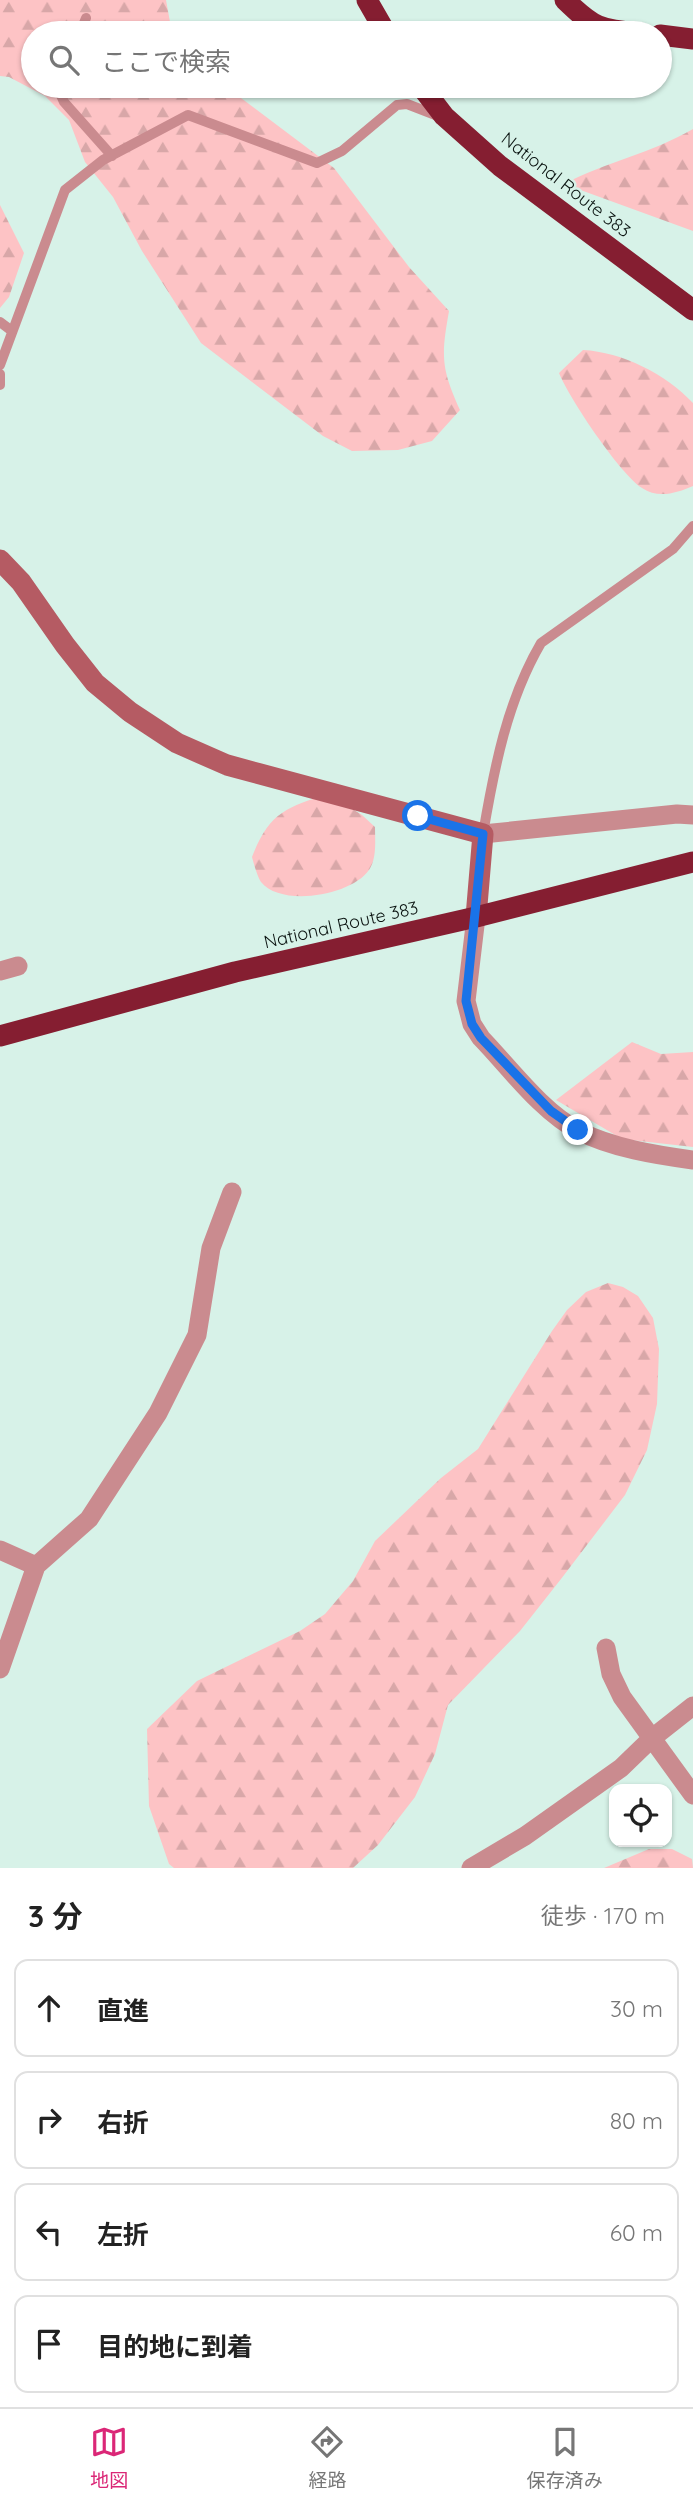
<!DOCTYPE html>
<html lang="ja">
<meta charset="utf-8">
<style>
:root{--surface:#fff;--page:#f2f2f2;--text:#222;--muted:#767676;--line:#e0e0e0;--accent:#db2777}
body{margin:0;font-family:Quicksand,"Noto Sans JP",sans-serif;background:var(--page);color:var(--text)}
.controls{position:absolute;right:21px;bottom:21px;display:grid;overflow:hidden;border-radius:14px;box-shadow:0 2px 5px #0004}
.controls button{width:63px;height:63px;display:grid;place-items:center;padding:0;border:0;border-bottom:2px solid var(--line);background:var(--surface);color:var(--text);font:35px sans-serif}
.stop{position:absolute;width:21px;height:21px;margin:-16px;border:5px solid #1a73e8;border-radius:50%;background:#fff}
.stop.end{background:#1a73e8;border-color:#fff;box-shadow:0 2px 7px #0008}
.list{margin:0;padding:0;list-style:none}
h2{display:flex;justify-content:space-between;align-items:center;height:91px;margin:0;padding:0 28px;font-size:30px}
h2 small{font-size:23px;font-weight:400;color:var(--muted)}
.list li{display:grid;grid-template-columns:46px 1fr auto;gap:21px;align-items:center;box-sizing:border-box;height:98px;margin:0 14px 14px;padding:0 14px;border:2px solid var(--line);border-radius:14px}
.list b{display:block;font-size:26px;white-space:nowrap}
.list em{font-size:23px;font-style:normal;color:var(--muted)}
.icon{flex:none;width:38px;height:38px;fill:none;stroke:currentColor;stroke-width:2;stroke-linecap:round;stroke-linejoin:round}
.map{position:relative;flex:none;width:693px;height:1868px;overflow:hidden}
.search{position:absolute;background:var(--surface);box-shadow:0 2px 5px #0004;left:21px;right:21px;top:21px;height:77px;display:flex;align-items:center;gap:18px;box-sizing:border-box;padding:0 24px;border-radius:38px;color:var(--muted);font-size:26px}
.sheet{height:539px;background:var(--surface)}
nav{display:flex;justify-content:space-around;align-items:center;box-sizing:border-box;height:98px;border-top:2px solid var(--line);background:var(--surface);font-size:19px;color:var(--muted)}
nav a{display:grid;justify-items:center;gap:4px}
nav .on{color:var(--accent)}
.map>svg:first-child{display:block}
.forest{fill:url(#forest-firs)}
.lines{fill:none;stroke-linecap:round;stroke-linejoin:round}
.lane{stroke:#ca8b8f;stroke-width:10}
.street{stroke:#ca8b8f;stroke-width:19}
.secondary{stroke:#b55b63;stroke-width:21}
.highway{stroke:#851e31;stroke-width:21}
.route{stroke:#1a73e8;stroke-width:9}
.labels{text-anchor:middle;stroke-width:5;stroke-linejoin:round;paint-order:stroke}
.street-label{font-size:18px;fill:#0b1411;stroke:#d7f2e8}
</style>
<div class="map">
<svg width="693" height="1868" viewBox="0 0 693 1868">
<defs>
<pattern id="forest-firs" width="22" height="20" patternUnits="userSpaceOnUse" patternTransform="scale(1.75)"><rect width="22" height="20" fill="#fdc3c5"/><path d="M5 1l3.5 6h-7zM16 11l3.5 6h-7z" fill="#d8a7a8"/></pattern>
</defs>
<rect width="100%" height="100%" fill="#d7f2e8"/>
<!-- forest -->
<path class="forest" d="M0,0H166L172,33H33V86H225L334,168L409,267L449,311C441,356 441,368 460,410L432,441L398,450L352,451L323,436L201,343L142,251L113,197L85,162L69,120L45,96L9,77L0,76Z
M693,129V231L564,184C606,162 652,153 693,129Z
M0,205L24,253L9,297L0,308Z
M583,350C622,352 666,374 693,403V486C677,493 658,499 642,488C620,474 569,398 559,373Z
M329,794L362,815L375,827C375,841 377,858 369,870C352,895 282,908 261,882C257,876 254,864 252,857C269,813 286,807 329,794Z
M632,1042L661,1054L693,1052V1147L622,1139L556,1100Z
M608,1283L623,1287L638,1296L653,1318L659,1349L657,1404L647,1450L625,1495L561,1579L520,1631L448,1705L435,1754L415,1797L378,1845L353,1868H174L169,1864L149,1806L147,1729L197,1681L300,1631L325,1614L353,1581L375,1541L441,1478L478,1449L552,1331L567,1310L586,1292Z
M649,1849H672L692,1859L693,1868H604Z"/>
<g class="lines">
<!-- lane -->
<path class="lane" d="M80,33L86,18
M59,86V91L64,102L112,156
M0,322L12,331
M0,365L65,190L103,160L188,115L317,163L342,151L397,105L407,104L438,116
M0,374V385
M483,834C494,769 507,701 541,643L673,549L693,526"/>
<!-- street -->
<path class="street" d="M483,834L677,814L693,815
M476,917L466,1001L472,1024L481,1038C510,1068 542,1112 579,1131C612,1148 656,1155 693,1160
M0,971L18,966
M0,1550L36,1566
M606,1648L611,1674L622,1697L693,1795
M0,1669L36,1566L89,1519L158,1413L197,1335L211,1248L232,1192
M471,1868L525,1836L621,1768L651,1739L693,1706"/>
<!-- secondary -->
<path class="secondary" d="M0,560L21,582L65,645L95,683L130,712L177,743L227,765L483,834L476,917"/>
<!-- highway -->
<path class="highway" d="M367,0L386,33
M565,0C595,29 599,29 641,33
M660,35L693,39
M421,86L444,116L500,166L693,310
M0,1036L235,972L476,917L693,862"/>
</g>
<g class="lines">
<!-- route -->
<path class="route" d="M418,816L483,834L466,1001L472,1024L481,1038L551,1111L578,1130"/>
</g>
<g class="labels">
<!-- street labels -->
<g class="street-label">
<text transform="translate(566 185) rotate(38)" y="6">National Route 383</text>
<text transform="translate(341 925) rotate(-13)" y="6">National Route 383</text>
</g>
</g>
</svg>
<div class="controls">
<button><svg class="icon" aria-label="locate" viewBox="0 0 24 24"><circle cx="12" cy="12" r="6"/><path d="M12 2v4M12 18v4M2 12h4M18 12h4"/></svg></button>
</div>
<div class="stop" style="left:418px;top:816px"></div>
<div class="stop end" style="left:578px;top:1130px"></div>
<div class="search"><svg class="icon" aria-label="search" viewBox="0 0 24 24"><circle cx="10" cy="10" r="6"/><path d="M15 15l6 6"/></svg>ここで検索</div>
</div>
<section class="sheet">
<h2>3 分<small>徒歩 · 170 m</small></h2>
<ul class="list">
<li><svg class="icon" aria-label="ahead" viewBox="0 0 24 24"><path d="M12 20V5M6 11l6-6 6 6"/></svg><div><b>直進</b></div><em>30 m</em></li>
<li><svg class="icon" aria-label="right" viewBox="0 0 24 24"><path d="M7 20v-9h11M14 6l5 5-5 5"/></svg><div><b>右折</b></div><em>80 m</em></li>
<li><svg class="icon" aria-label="left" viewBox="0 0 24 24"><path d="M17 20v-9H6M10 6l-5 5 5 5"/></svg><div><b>左折</b></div><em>60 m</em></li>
<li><svg class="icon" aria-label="arrive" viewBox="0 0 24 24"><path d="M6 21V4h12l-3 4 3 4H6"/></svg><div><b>目的地に到着</b></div></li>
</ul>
</section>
<nav>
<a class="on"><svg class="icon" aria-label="map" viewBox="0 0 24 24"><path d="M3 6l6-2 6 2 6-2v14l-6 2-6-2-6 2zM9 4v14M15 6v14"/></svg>地図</a>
<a><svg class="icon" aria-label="directions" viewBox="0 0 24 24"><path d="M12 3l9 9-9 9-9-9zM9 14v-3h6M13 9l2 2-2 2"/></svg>経路</a>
<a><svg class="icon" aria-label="saved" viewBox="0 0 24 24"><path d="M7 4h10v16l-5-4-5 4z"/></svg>保存済み</a>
</nav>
